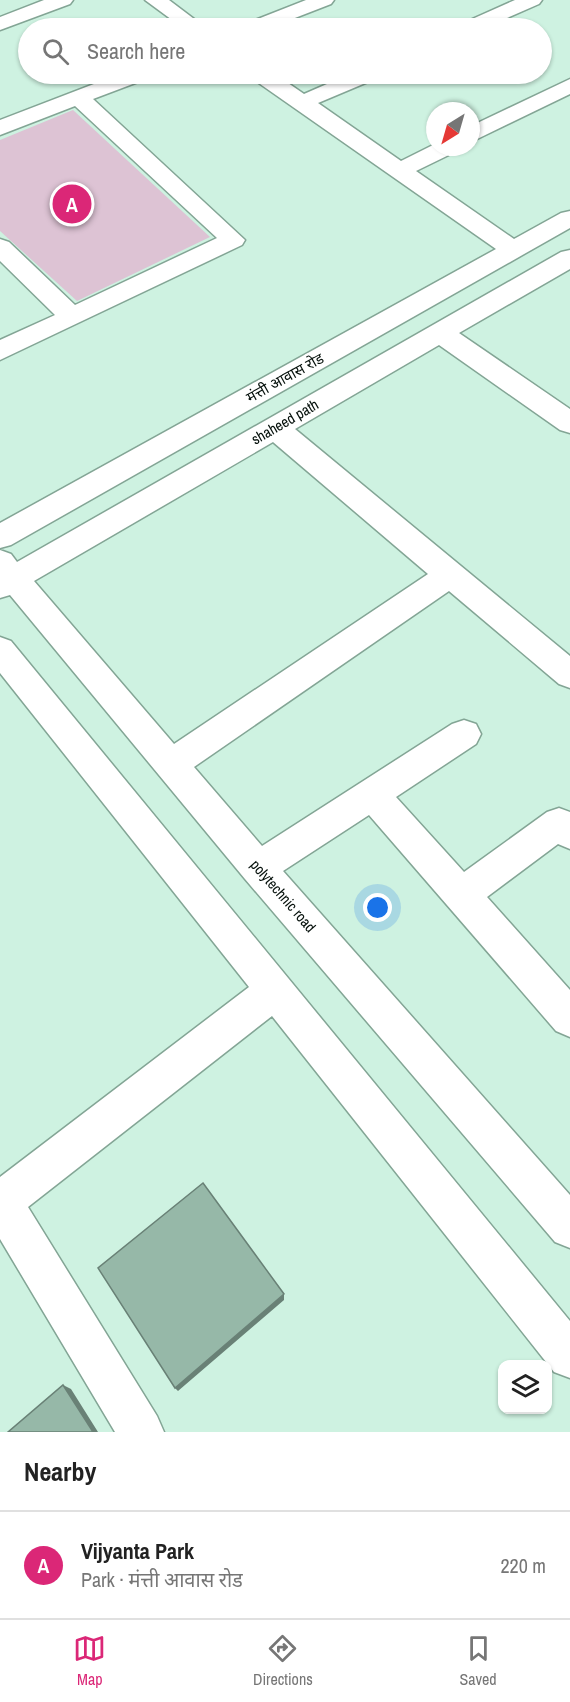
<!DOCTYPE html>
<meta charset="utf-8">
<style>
:root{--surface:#fff;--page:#f2f2f2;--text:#222;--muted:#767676;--line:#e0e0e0;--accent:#db2777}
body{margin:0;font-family:"Archivo Narrow","Noto Sans Devanagari",sans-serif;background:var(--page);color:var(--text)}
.controls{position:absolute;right:18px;bottom:18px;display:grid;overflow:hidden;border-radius:12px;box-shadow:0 2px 4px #0004}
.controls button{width:54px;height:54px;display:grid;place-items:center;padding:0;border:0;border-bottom:2px solid var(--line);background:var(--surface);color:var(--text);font:30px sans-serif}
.compass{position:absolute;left:426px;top:102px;width:54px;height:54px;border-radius:50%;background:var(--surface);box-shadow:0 2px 4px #0004;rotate:217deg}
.you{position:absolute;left:378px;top:908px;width:21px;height:21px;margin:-15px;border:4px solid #fff;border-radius:50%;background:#1a73e8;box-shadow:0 0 0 9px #1a73e833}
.badge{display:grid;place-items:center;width:39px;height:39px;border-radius:50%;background:var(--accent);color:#fff;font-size:20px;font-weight:700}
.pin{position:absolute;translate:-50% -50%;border:3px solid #fff;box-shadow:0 2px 6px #0006}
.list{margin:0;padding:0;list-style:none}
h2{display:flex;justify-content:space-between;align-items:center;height:78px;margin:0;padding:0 24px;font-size:26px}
h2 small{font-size:20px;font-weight:400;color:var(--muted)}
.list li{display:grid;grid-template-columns:39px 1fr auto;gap:18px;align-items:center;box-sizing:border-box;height:108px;padding:0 24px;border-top:2px solid var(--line)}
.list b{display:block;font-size:22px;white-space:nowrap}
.list p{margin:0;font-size:20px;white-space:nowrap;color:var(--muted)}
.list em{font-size:20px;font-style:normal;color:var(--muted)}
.icon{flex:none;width:33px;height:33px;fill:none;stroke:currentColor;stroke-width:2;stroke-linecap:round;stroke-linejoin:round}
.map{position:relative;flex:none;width:570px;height:1432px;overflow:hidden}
.search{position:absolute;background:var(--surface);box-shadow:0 2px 4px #0004;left:18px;right:18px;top:18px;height:66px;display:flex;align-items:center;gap:15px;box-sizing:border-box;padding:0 21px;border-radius:33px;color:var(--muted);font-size:22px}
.sheet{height:186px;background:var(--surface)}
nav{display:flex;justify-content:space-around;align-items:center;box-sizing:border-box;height:84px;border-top:2px solid var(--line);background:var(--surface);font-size:16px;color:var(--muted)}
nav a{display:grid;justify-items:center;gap:3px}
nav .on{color:var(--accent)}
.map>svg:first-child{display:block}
.green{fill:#ddc3d4}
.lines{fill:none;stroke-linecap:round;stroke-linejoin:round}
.minor-casing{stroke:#83a595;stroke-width:3}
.minor{fill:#fff;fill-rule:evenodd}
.shaded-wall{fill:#698176}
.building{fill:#96b8a8;stroke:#698176;stroke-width:1.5}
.labels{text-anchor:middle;stroke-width:4.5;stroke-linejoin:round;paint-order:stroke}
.street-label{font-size:15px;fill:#040f0a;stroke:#fff}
</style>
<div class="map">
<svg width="570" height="1432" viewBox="0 0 570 1432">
<rect width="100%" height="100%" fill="#cef2e1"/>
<!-- green -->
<path class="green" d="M73,110L210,237L77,301L0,231V140Z"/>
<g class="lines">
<defs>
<path id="minor" d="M44,0H73L70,4L0,30V17Z
M145,0H169L206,28H183Z
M306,0H334L331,4L269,28H242L245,24Z
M515,0H542L539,4L484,28H458L461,24Z
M120,74H149L146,79L93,99L245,240L242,245L0,360V340L55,315L0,261V239L9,242L75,305L217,238L75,106L0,135V120Z
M251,74H275L304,94L350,74H377L375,79L318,103L401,161L435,144V147H458L455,152L416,171L514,239L561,213L570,211V228L11,545L0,548V523L496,249L253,79Z
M570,79V94L471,142V126Z
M570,250V269L459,333L570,409V433L560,430L439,345L295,429L570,656V688L559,684L449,591L194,767L262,846L452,724L464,720L476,724L481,734L476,744L396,797L464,872L547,812L559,808L570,812V849L558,844L487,897L570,990V1037L556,1031L369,815L283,871L570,1195V1248L555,1242L245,879L10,595L0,598V550L11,554L17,562L561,252ZM273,442L428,574L174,744L34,581Z
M0,637L11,641L570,1321V1378L554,1372L272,1016L28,1207L157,1416L164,1432H115L0,1239V1177L249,987L0,673Z"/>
</defs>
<!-- minor casing -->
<use href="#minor" class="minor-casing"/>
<!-- minor -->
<use href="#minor" class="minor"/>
</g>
<!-- shaded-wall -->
<path class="shaded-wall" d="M284,1294V1300L178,1391L175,1388Z
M63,1385L71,1389L98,1432H93Z"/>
<!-- building -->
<path class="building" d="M203,1183L284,1294L175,1388L98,1268Z
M63,1385L93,1432H8Z"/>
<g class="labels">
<!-- street labels -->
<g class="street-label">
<text transform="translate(285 378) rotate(-29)" y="5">मंत्ती आवास रोड</text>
<text transform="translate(285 422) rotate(-30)" y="5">shaheed path</text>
<text transform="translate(283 896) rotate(49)" y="5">polytechnic road</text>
</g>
</g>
</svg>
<div class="controls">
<button><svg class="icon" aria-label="layers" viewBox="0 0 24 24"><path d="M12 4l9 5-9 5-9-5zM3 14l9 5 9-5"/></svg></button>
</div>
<svg class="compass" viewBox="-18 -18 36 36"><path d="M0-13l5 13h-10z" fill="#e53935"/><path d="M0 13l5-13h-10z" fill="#767676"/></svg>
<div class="you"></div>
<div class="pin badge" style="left:72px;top:204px">A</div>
<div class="search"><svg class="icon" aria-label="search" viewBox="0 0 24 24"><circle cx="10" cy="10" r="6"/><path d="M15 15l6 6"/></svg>Search here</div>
</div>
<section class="sheet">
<h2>Nearby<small></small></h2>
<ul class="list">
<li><span class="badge">A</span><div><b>Vijyanta Park</b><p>Park · मंत्ती आवास रोड</p></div><em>220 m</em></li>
</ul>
</section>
<nav>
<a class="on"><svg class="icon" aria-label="map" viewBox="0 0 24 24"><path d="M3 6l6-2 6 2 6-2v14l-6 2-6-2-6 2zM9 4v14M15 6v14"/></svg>Map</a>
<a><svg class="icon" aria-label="directions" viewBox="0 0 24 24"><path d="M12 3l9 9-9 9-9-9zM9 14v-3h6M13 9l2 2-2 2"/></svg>Directions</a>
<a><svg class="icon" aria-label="saved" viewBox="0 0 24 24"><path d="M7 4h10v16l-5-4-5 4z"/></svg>Saved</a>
</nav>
